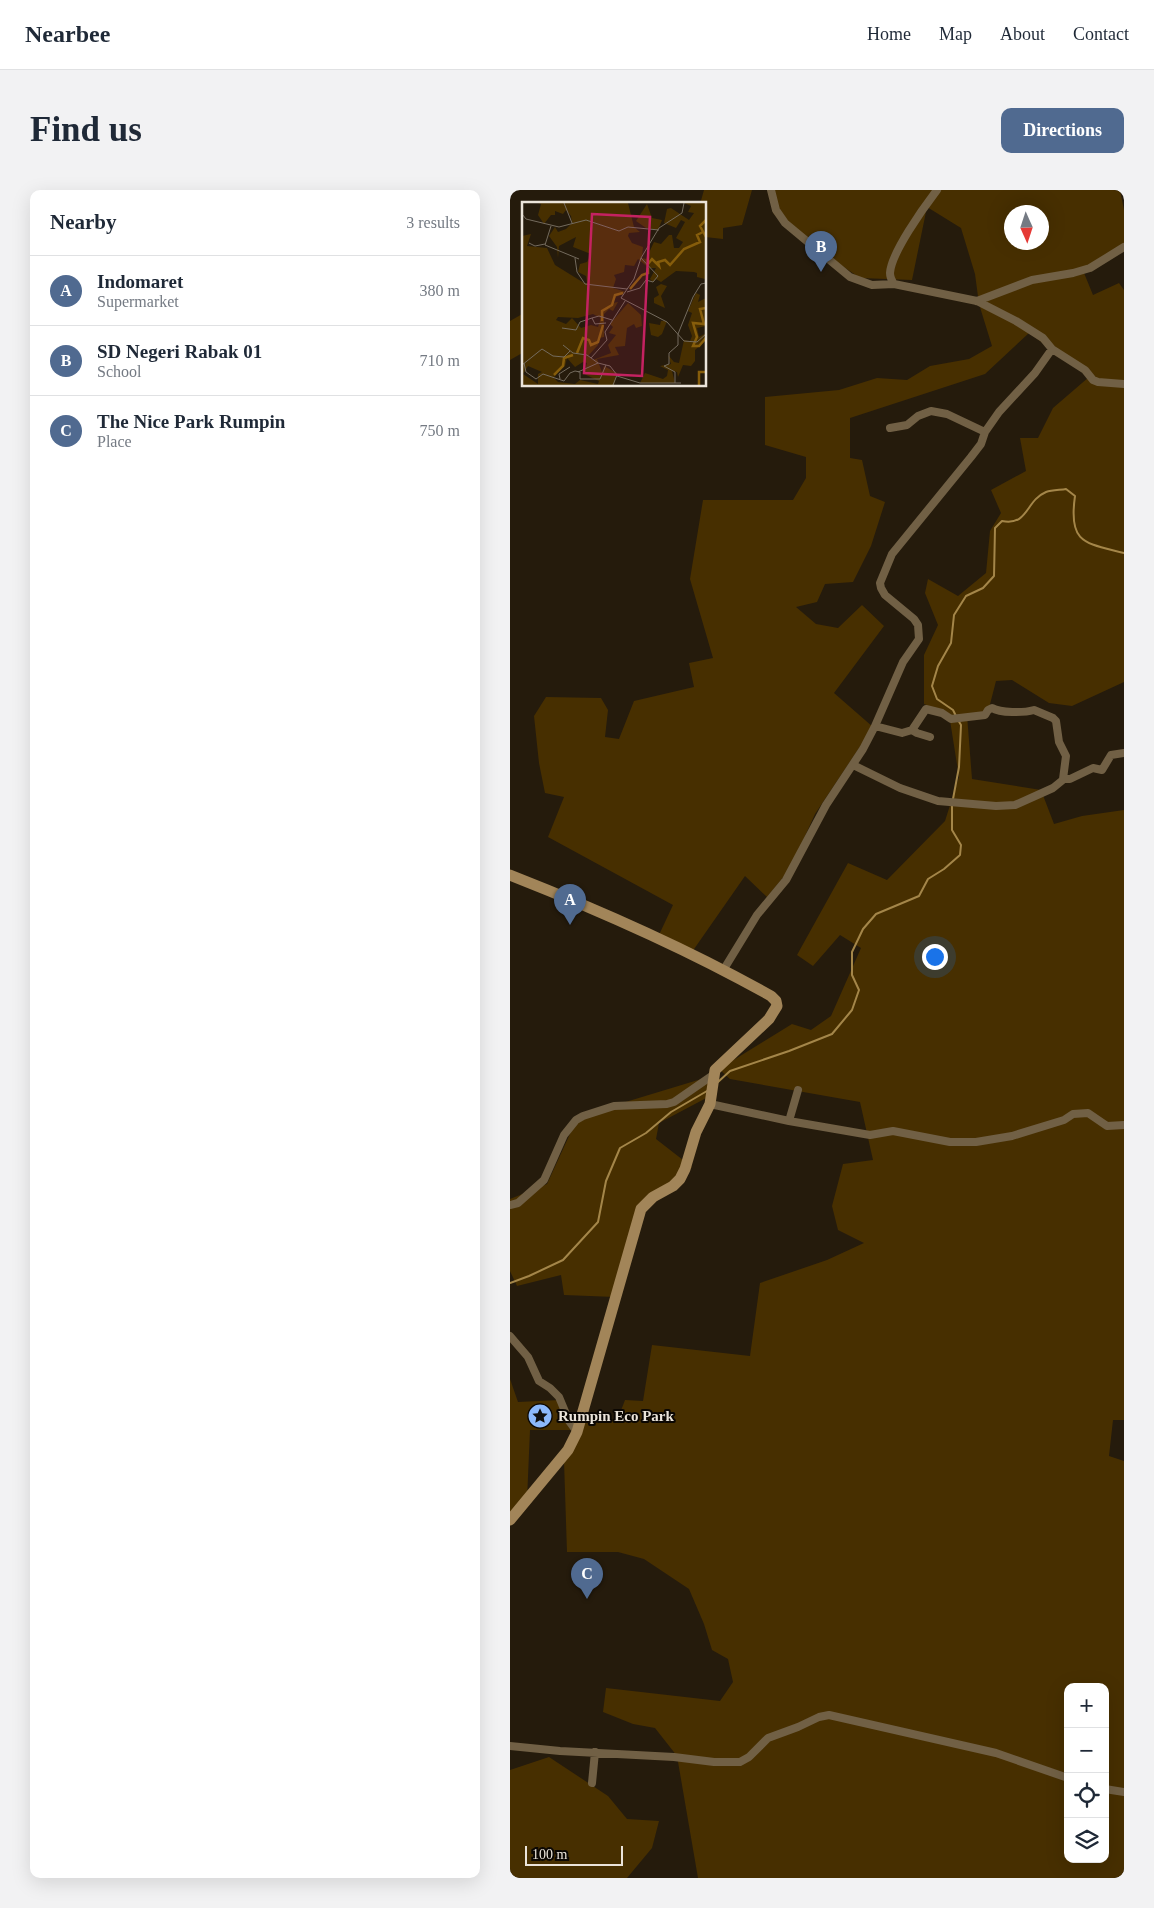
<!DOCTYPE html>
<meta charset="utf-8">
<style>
:root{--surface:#fff;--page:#f2f2f3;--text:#1f2937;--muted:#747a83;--line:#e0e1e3;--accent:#506a90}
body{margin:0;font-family:"Times New Roman",serif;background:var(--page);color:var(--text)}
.controls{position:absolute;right:15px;bottom:15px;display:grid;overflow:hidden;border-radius:10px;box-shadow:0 5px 20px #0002}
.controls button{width:45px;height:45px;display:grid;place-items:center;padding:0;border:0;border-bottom:1px solid var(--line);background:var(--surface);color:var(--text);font:25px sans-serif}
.compass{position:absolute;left:494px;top:15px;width:45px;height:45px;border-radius:50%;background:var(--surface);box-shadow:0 5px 20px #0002;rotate:177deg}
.scale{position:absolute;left:15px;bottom:12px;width:98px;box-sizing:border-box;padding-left:5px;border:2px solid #ebe4da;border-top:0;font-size:14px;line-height:18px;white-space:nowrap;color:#ebe4da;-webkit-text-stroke:4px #0b0703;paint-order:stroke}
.you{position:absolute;left:424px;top:766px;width:18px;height:18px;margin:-12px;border:4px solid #fff;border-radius:50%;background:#1a73e8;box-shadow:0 0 0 8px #1a73e833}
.badge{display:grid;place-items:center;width:32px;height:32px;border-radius:50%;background:var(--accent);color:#fff;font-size:16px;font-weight:700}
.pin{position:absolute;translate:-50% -41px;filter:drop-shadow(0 1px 2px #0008)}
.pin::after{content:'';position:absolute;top:26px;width:18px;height:15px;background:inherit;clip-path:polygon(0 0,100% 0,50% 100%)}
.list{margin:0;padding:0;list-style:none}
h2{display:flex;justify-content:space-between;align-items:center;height:65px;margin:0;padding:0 20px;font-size:21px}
h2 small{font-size:16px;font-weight:400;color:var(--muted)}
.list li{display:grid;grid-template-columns:32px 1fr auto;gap:15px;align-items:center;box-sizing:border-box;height:70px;padding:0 20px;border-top:1px solid var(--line)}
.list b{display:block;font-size:19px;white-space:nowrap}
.list p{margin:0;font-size:16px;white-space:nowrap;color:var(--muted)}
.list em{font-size:16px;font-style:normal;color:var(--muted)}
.icon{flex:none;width:28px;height:28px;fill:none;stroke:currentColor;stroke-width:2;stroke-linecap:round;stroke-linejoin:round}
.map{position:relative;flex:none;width:614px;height:1688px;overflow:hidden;border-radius:10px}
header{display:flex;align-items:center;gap:30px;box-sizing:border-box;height:70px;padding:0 25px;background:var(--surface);border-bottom:1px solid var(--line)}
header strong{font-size:24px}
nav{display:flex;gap:28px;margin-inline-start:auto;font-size:18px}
.intro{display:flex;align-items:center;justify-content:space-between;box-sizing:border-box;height:120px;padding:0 30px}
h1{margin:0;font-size:35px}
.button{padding:12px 22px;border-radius:10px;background:var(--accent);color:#fff;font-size:18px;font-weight:700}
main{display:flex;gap:30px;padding:0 30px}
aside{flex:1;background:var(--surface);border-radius:10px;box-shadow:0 5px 20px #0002}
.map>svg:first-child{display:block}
.green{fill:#472f00;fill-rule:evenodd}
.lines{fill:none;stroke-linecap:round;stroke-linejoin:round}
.stream{stroke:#a48649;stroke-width:2}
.street{stroke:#716045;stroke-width:8}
.secondary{stroke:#a28559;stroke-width:11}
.labels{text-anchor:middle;stroke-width:4;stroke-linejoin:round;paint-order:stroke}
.poi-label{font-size:15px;font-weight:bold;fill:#ebe4da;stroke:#0b0703;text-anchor:start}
.inset-river{fill:none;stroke:#865d0b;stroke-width:2.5}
.inset-road{fill:none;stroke:#746b5e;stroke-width:1}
.view{fill:#c42261;fill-opacity:0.15;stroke:#c42261;stroke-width:2.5}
.inset-edge{fill:none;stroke:#ebe4da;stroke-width:2.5}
</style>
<header>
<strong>Nearbee</strong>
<nav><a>Home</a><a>Map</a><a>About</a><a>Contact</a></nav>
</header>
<div class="intro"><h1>Find us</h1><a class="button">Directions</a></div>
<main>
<aside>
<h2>Nearby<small>3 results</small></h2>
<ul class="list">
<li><span class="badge">A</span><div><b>Indomaret</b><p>Supermarket</p></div><em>380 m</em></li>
<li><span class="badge">B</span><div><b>SD Negeri Rabak 01</b><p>School</p></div><em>710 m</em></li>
<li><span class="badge">C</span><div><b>The Nice Park Rumpin</b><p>Place</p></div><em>750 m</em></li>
</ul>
</aside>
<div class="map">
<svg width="614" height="1688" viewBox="0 0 614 1688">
<rect width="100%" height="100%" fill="#251b0c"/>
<!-- green -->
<path class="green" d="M194,0H242L232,35L213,38V49L195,47V14H190Z
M260,0H610L614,20V54L574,83L583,105L609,93L614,100V492L562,516L539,513L502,490L486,491L478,522L457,525L462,589L531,600L544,634L572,626L614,620V1230H603L599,1266L614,1271V1688H188L167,1566L145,1538L123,1534L93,1522L96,1498L210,1511L223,1492L218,1469L202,1460L194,1434L179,1399L134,1369L108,1362H57L54,1271L68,1240H20L17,1310L0,1329V1189L8,1212L50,1210L68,1240L74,1226L107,1231L115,1210L133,1211L142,1155L240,1166L250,1093L317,1070L354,1053L328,1040L322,1016L333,974L363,970L350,912L220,889L209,879L282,834L301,840L321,826L351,758L330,745L303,776L287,765L338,673L377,690L435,631L449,587L439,524L414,514V465L428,435L415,403L418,389L448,406L476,383L480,341L491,323L481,300L516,281L510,248H528L543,218L579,187L519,143L475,184L340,228V268L352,270L360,306L375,312L361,356L343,392L315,394L307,412L286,417L306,434L328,438L352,415L374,436L324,503L363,537L305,624L280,679L257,707L235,686L182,762L148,747L163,715L38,647L54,607L35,603L29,573L24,526L36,507L91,508L98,520L95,547L109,549L124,511L184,497L179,473L203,468L180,389L193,310H283L296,288V267L255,255V207L329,200L367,188L397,190L420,176L459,169L482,156L469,114L465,84L451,38L417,17L402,90L350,88L285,44L263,23ZM502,22H532V52H502ZM558,1497H595V1669H558Z
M14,123V162L0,170V131Z
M198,887L202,905L149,933L146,949L182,977L165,998L132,1015L105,1107L54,1105L51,1085L7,1096L0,1081V1009L37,994L65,933L99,917Z
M39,1567L98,1606L117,1629L149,1631L142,1658L117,1688H0V1580Z"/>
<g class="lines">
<!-- stream -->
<path class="stream" d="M446,526L443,520L427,509L422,496L428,476L441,453L444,425L456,406L473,398L484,386L485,338L492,331C519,336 515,311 536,302C542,300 550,300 556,299L565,306C558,354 575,353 614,363
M443,609L449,577L451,535L448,530
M208,892L220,881L279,861L322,844L342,820L349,800L342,785V762L353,739L366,724L409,706L418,689L434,679L450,665L451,655L442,640V614
M0,1093L19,1086L53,1070L88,1032L96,991L110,958L136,943L161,922L197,901"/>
<!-- street -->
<path class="street" d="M261,0L266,20L275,33L340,87L362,95L384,94L467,111L506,131L533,148L542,159L575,180L583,190L588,192L614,194
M384,94C382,91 380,87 380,83C381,63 414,17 427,0
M467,111L522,90L563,83L580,78L614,57
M380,238L397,235L408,226L421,221L437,224L475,242
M365,536L392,543L402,540L407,543L420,547
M402,540L416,519L432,523L441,529L475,525L478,520L482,518C490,523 514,523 524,520L543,528L546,531L549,552L556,566L553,589H560L583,578L592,580L601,565L614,563
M343,575L390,598L428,611L486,616L505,615L543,598L554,589
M214,779L247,725L276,690L316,615L353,559L365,536L393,472L409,449L408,435L404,429L375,405L371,398L370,393L382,364L461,267L471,254L475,242L489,222L525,183L542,159
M200,914L279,931L360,945L383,941L440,952H466L502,946L554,930L563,924L578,923L597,936L614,935
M279,931L288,900
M0,1015L8,1013L34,990L54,945L66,930L73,926L104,916L157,914L164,912L203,885
M0,1146L18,1167L29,1191L40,1198L49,1207L59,1231L67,1242
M0,1556L50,1561L164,1567L204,1572H230L239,1567L258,1548L288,1537L309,1527L319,1525L486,1563L558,1588
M82,1593L85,1562
M595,1599L614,1602"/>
<!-- secondary -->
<path class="secondary" d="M0,685C89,720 178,759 261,806L266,811L267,816L259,829L205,880L200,914L186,942L175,979L170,989L163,996L143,1007L131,1019L67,1242L58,1260L0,1330"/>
</g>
<!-- icons -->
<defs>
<symbol id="sight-disc" viewBox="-11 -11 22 22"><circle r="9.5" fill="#8cb9fc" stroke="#0b0703"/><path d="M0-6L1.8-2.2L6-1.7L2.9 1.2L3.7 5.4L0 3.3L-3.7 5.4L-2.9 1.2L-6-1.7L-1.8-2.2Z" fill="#111"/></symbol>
</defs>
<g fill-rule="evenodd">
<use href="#sight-disc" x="16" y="1212" width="28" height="28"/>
</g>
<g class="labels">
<!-- poi labels -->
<g class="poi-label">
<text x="48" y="1231">Rumpin Eco Park</text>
</g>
</g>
<!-- overview -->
<g transform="translate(12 12)">
<rect width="184" height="184" fill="#251b0c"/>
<path d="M16,1H106L112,25L118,30L107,31L106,34L110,41L121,45L120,56L124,57L132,40L139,42L147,33H150L152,46H157L161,40L154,36L163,20L159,18L154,26L142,21L145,7L149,6L167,18L172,11L166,10L169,4L162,1H184L183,77L175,75V71L172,70L154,69L139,80L134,77L131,80L128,77L134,66H127L116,57L112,64L103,63L102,70L92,73L94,77L91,86L104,90L94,95L90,101L96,100L91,109L87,107L82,112V135L77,136L76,143L66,154L71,158L89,151L86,143L94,133L87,131L91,125L88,122L106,101L119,113L120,124L114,126L112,122L105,126L103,144L93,145L97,153L75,157L80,170L82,164L95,171L92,183H0V34L9,32L5,44L25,46L33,63L62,81H65L64,74L56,70L58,62L65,60L69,52L51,45L54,35L37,44L36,56L35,45L27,34L33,25L36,30L44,27L50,21L49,14L44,8L41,12L33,9V13H29L22,22L16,13L19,2ZM71,112L79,116L76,125L69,123L59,126L50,116L44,122L34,118L36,115L56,116ZM45,156L53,165L61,160L65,161L62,172L77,179L76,182L58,178L53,182L36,180L32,176L34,170L43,164ZM6,164L20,170L16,172V182L1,172ZM125,2L130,16L140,18L136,28L124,26L114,19ZM139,82L145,84L139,94L143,106L132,101V96L137,93L134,85ZM174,91L178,93L176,100L184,96V124L175,126L177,135L184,131V138L173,148V159L169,164L161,163L156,175L155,170L150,169L153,181H118L123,171L141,177L145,174L146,168L138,164L149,162L146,153L152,160L157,161L162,138L168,139L170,134L166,123L170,111L166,109ZM139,119H145L140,132L136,135L129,133L127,121L138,123Z" fill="#472f00" fill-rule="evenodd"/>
<path class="inset-river" d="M184,18L178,24L184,35M126,62L130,57L137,64L136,60L143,58L148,63L162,47L178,40L175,33L181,30M108,87L120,73L126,71V66M184,106L178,107L182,122L171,121L175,135L171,144H177L184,136M80,119V109L90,103L93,93L101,91M55,151L61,136L67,138L69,143L76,140L81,123M32,173L41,164L42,156L51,153M177,183V170H184"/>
<path class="inset-road" d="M42,1L50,21M162,1L160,11L137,26L119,56L112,77L99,96L145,120L162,139L175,140L184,132M0,12L4,17L37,25L64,18L97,29L106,25L137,28M29,24L23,43L57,57M7,41L13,44L23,42M53,56L55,70L63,82L105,87M105,90L118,86L124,78L131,80L136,74L119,56M70,116L77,114L90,118M40,126L54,128L58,120L70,116L73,122L84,121M41,143L51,151L65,153L76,161L88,164L95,173L91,183M69,156L85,138L83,130L103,99M2,161L4,170L14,177L21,172L42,179L48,171L53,169L58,170V177H78L84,163M0,163L20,147L31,154L42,155L48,149M56,170L76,161M95,174L118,181H159M38,177L37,172L48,165M153,181V170L142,164L147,162V151L156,143V132L171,95L179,82L184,81"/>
<path class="view" d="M70,12L128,15L120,174L62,171Z"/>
<rect width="184" height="184" class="inset-edge"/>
</g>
</svg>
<div class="controls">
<button>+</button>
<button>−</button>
<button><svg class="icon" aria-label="locate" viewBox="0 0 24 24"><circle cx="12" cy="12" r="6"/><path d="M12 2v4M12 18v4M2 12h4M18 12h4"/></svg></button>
<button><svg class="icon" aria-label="layers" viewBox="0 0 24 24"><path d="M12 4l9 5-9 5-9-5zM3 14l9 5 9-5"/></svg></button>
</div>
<svg class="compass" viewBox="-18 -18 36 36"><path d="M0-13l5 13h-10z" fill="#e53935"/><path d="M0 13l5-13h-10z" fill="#747a83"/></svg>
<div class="scale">100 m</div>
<div class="you"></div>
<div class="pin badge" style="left:60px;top:735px">A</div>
<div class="pin badge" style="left:311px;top:82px">B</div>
<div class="pin badge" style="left:77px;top:1409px">C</div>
</div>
</main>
